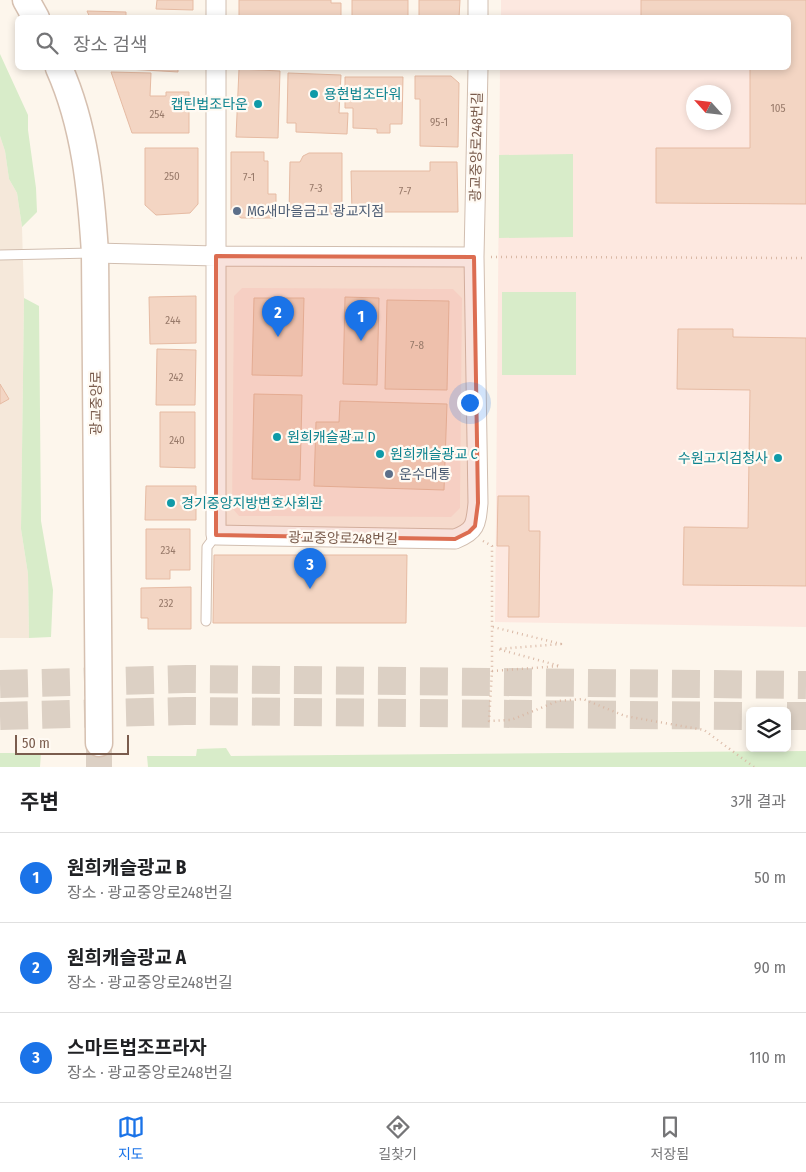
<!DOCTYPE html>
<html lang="ko">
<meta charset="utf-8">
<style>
:root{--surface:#fff;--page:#f6f6f6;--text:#202124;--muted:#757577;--line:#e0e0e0;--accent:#1a73e8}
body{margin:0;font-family:"Fira Sans Condensed","Noto Sans KR",sans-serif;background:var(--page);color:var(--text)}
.controls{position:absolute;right:15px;bottom:15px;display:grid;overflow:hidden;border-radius:8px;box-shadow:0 2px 8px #0003}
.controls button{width:45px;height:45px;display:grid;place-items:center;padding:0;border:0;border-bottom:1px solid var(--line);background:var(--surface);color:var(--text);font:25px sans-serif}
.compass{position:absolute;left:686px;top:85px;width:45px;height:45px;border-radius:50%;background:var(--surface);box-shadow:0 2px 8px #0003;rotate:297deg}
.scale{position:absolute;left:15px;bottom:12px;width:114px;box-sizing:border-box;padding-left:5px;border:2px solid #7a5c4d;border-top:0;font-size:14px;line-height:18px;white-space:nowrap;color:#7a5c4d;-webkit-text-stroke:4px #fffaf3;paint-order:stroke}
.you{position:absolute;left:469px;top:402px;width:18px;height:18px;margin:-12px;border:4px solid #fff;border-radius:50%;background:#1a73e8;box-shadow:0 0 0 8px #1a73e833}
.badge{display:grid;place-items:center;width:32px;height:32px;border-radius:50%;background:var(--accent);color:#fff;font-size:16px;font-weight:700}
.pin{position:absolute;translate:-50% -41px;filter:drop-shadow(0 1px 2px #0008)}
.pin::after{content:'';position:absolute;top:26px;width:18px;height:15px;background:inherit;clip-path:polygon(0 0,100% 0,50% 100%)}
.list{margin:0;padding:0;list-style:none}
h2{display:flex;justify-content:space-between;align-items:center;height:65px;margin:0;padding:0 20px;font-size:21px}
h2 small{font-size:16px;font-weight:400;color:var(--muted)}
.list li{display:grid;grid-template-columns:32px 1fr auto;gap:15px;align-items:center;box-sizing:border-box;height:90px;padding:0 20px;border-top:1px solid var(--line)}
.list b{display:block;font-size:19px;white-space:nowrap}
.list p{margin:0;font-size:16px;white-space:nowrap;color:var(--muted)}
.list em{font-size:16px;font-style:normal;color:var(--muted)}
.icon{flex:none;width:28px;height:28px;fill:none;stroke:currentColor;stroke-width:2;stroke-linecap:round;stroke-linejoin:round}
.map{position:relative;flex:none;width:806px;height:767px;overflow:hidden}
.search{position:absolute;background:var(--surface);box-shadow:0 2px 8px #0003;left:15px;right:15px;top:15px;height:55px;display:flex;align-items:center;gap:12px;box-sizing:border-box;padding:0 18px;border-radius:8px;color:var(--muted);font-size:19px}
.sheet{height:335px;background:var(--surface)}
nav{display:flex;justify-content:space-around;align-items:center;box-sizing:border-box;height:70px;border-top:1px solid var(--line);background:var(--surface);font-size:14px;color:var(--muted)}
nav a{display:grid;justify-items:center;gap:2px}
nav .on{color:var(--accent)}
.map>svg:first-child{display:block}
.residential{fill:#f5e8da}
.commercial{fill:#fde8e0;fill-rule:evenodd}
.green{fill:#d8ecc9}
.building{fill:#f3d5c3;stroke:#e6bba3}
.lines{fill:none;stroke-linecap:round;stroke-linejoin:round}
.secondary-tunnel{stroke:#dcd0c4;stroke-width:26;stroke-dasharray:26 13;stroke-linecap:butt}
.motorway-tunnel{stroke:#dcd0c4;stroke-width:28;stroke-dasharray:28 14;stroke-linecap:butt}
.service-casing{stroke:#d1beb0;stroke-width:11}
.minor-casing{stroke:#d1beb0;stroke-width:21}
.secondary-casing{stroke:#d6c0b0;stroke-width:29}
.path{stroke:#d9b8a5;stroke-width:2.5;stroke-dasharray:1 4;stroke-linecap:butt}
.service{stroke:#fff;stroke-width:9}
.minor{stroke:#fff;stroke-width:19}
.secondary{stroke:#fff;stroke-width:26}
.marked{fill:#dc6d51;fill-opacity:0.2;stroke:#dc6d51;stroke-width:4;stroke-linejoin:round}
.culture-dot{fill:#0f9aa8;stroke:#fffaf3;stroke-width:2}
.service-dot{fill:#5c6f8a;stroke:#fffaf3;stroke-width:2}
.labels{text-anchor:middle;stroke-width:4.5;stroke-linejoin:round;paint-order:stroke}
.number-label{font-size:11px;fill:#987a6a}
.culture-label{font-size:14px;fill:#0d838f;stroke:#fffaf3;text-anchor:start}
.street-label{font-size:14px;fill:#7a5c4d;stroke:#fffaf3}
.service-label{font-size:14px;fill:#4e5e75;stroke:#fffaf3;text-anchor:start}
</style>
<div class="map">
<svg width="806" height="767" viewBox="0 0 806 767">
<rect width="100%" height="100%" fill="#fdf6ec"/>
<!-- residential -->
<path class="residential" d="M0,136L5,151L9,179L17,193L22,227L24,298L21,529L28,574L29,638H0Z"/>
<!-- commercial -->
<path class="commercial" d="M501,0H806V627L495,622L500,68H788V18L501,17ZM694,92H724V122H694Z
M242,288L453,289L462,298L460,508L451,517L239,516L232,508L234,296Z"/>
<!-- green -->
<path class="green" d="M0,54L28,115V130L36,188L37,212L22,227L17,193L9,179L5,151L0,136Z
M573,154V237L499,238V155Z
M502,292H576V375H502Z
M24,298L39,306L41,521L53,590L51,637L29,638L28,574L21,529Z
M226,748L231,756L806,751V767H148L147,756H196L197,749Z
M0,753H41L40,767H0Z"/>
<!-- building -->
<path class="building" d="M157,0H193V10L156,9Z
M239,0H331V3H341V18H239Z
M352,0H408V18H352Z
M419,0H460L459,18H419Z
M641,0H806V204L656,203V148H750V68H788V18H641Z
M87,11L126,12V18H90Z
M111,68H178V72Z
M239,69L280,71L278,138L236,137Z
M111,72L151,73L150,96H166V92H189V133H132Z
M288,73L341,75L339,113H348L347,134L296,132V123H287Z
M415,76H451L459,83L458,147L420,146V99H415Z
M345,77H403L402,124H390V133H377V129L353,128V108H345Z
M145,148H198V204L190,213L156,215L145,205Z
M231,152H264V161H268V194H276V218H241L231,210Z
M309,153H342V214H289L290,162H300L303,156Z
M430,162H457L458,212H352L351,171H430Z
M196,296V343L150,344L149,297Z
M345,297L379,298L377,385L343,384Z
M254,298H304L302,376L252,375Z
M387,300L449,301L447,390L385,389Z
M678,329H733V337L806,338V586L683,585L684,527L748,528L750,390L677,389Z
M157,349L196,350L195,405H156Z
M0,384L9,399L0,404Z
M254,394L302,395L300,480L252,479Z
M340,401L447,404L444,490L314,486L316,422H339Z
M160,412H195V468L160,467Z
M146,486H196V520H145Z
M498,496H529V531H540L539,617H508L509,546H497Z
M146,529H190V570H170V579H146Z
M214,555H407L406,623H213Z
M191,587V629H148V618H141V588Z"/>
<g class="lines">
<!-- secondary-tunnel -->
<path class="secondary-tunnel" d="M99,767V743"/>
<!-- motorway-tunnel -->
<path class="motorway-tunnel" d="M0,684L187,679L806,685
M0,716L185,711L750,716
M787,716H806"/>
<defs>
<path id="service" d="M0,255L92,253
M206,621L207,547L216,535"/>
<path id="minor" d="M216,0V18
M478,0V18
M216,68V535L455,539C476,531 476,524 478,503L474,257L478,68
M95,253L216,256L474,257"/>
<path id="secondary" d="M26,0L36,18
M59,68C85,126 91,190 95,253L99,743"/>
</defs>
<!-- service casing -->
<use href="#service" class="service-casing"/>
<!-- minor casing -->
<use href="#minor" class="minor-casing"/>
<!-- secondary casing -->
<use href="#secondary" class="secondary-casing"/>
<!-- path -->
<path class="path" d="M491,257L806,258
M483,541L492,546V671L489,721L511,720L558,701L583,699L625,716L704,730L754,767
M492,671L560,666L498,649L561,644L493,627"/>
<!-- service -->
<use href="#service" class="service"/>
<!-- minor -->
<use href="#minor" class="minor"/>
<!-- secondary -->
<use href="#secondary" class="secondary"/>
</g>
<!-- marked area -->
<path class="marked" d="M216,256L474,257L478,503L475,526L469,532L455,539L216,535Z"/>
<!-- markers -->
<g class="culture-dot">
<circle cx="314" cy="94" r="5"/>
<circle cx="258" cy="104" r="5"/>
<circle cx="277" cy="437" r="5"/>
<circle cx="380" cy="454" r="5"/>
<circle cx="778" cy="458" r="5"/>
<circle cx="171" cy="503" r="5"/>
</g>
<g class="service-dot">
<circle cx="237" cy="211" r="5"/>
<circle cx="389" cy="474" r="5"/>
</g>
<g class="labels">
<!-- number labels -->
<g class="number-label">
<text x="778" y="112">105</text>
<text x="157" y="118">254</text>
<text x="439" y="126">95-1</text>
<text x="172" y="180">250</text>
<text x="249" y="181">7-1</text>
<text x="316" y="192">7-3</text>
<text x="405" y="195">7-7</text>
<text x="173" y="324">244</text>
<text x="417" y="349">7-8</text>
<text x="176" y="381">242</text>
<text x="177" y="444">240</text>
<text x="168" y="554">234</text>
<text x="166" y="607">232</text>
</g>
<!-- culture labels -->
<g class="culture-label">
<text x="324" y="99">용현법조타워</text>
<text x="248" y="109" text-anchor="end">캡틴법조타운</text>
<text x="287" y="442">원희캐슬광교 D</text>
<text x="390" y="459">원희캐슬광교 C</text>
<text x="768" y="463" text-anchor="end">수원고지검청사</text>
<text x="181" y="508">경기중앙지방변호사회관</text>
</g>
<!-- street labels -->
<g class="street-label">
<text transform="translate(476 147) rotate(-89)" y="5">광교중앙로248번길</text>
<text transform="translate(96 403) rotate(-90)" y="5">광교중앙로</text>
<text transform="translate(343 538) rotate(1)" y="5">광교중앙로248번길</text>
</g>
<!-- service labels -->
<g class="service-label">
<text x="247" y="216">MG새마을금고 광교지점</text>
<text x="399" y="479">운수대통</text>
</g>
</g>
</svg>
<div class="controls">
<button><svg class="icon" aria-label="layers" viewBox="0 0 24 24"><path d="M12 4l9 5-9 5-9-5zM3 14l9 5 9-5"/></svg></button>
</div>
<svg class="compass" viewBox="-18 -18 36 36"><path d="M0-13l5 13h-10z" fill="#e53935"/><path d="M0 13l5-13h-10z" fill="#757577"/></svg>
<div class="scale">50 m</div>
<div class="you"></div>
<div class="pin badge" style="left:361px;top:341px">1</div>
<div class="pin badge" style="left:278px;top:337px">2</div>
<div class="pin badge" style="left:310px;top:589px">3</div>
<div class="search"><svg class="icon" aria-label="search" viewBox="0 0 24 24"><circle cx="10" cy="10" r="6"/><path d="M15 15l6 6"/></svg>장소 검색</div>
</div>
<section class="sheet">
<h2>주변<small>3개 결과</small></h2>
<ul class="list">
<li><span class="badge">1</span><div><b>원희캐슬광교 B</b><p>장소 · 광교중앙로248번길</p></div><em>50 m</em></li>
<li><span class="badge">2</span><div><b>원희캐슬광교 A</b><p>장소 · 광교중앙로248번길</p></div><em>90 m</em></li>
<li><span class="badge">3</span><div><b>스마트법조프라자</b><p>장소 · 광교중앙로248번길</p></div><em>110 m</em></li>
</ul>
</section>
<nav>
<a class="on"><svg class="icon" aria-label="map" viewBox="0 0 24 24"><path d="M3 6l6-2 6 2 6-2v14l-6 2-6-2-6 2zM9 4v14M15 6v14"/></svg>지도</a>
<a><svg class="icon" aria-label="directions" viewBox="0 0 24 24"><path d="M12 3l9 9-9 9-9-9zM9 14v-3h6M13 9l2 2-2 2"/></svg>길찾기</a>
<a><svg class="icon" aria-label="saved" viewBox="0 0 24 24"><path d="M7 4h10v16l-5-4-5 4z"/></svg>저장됨</a>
</nav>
